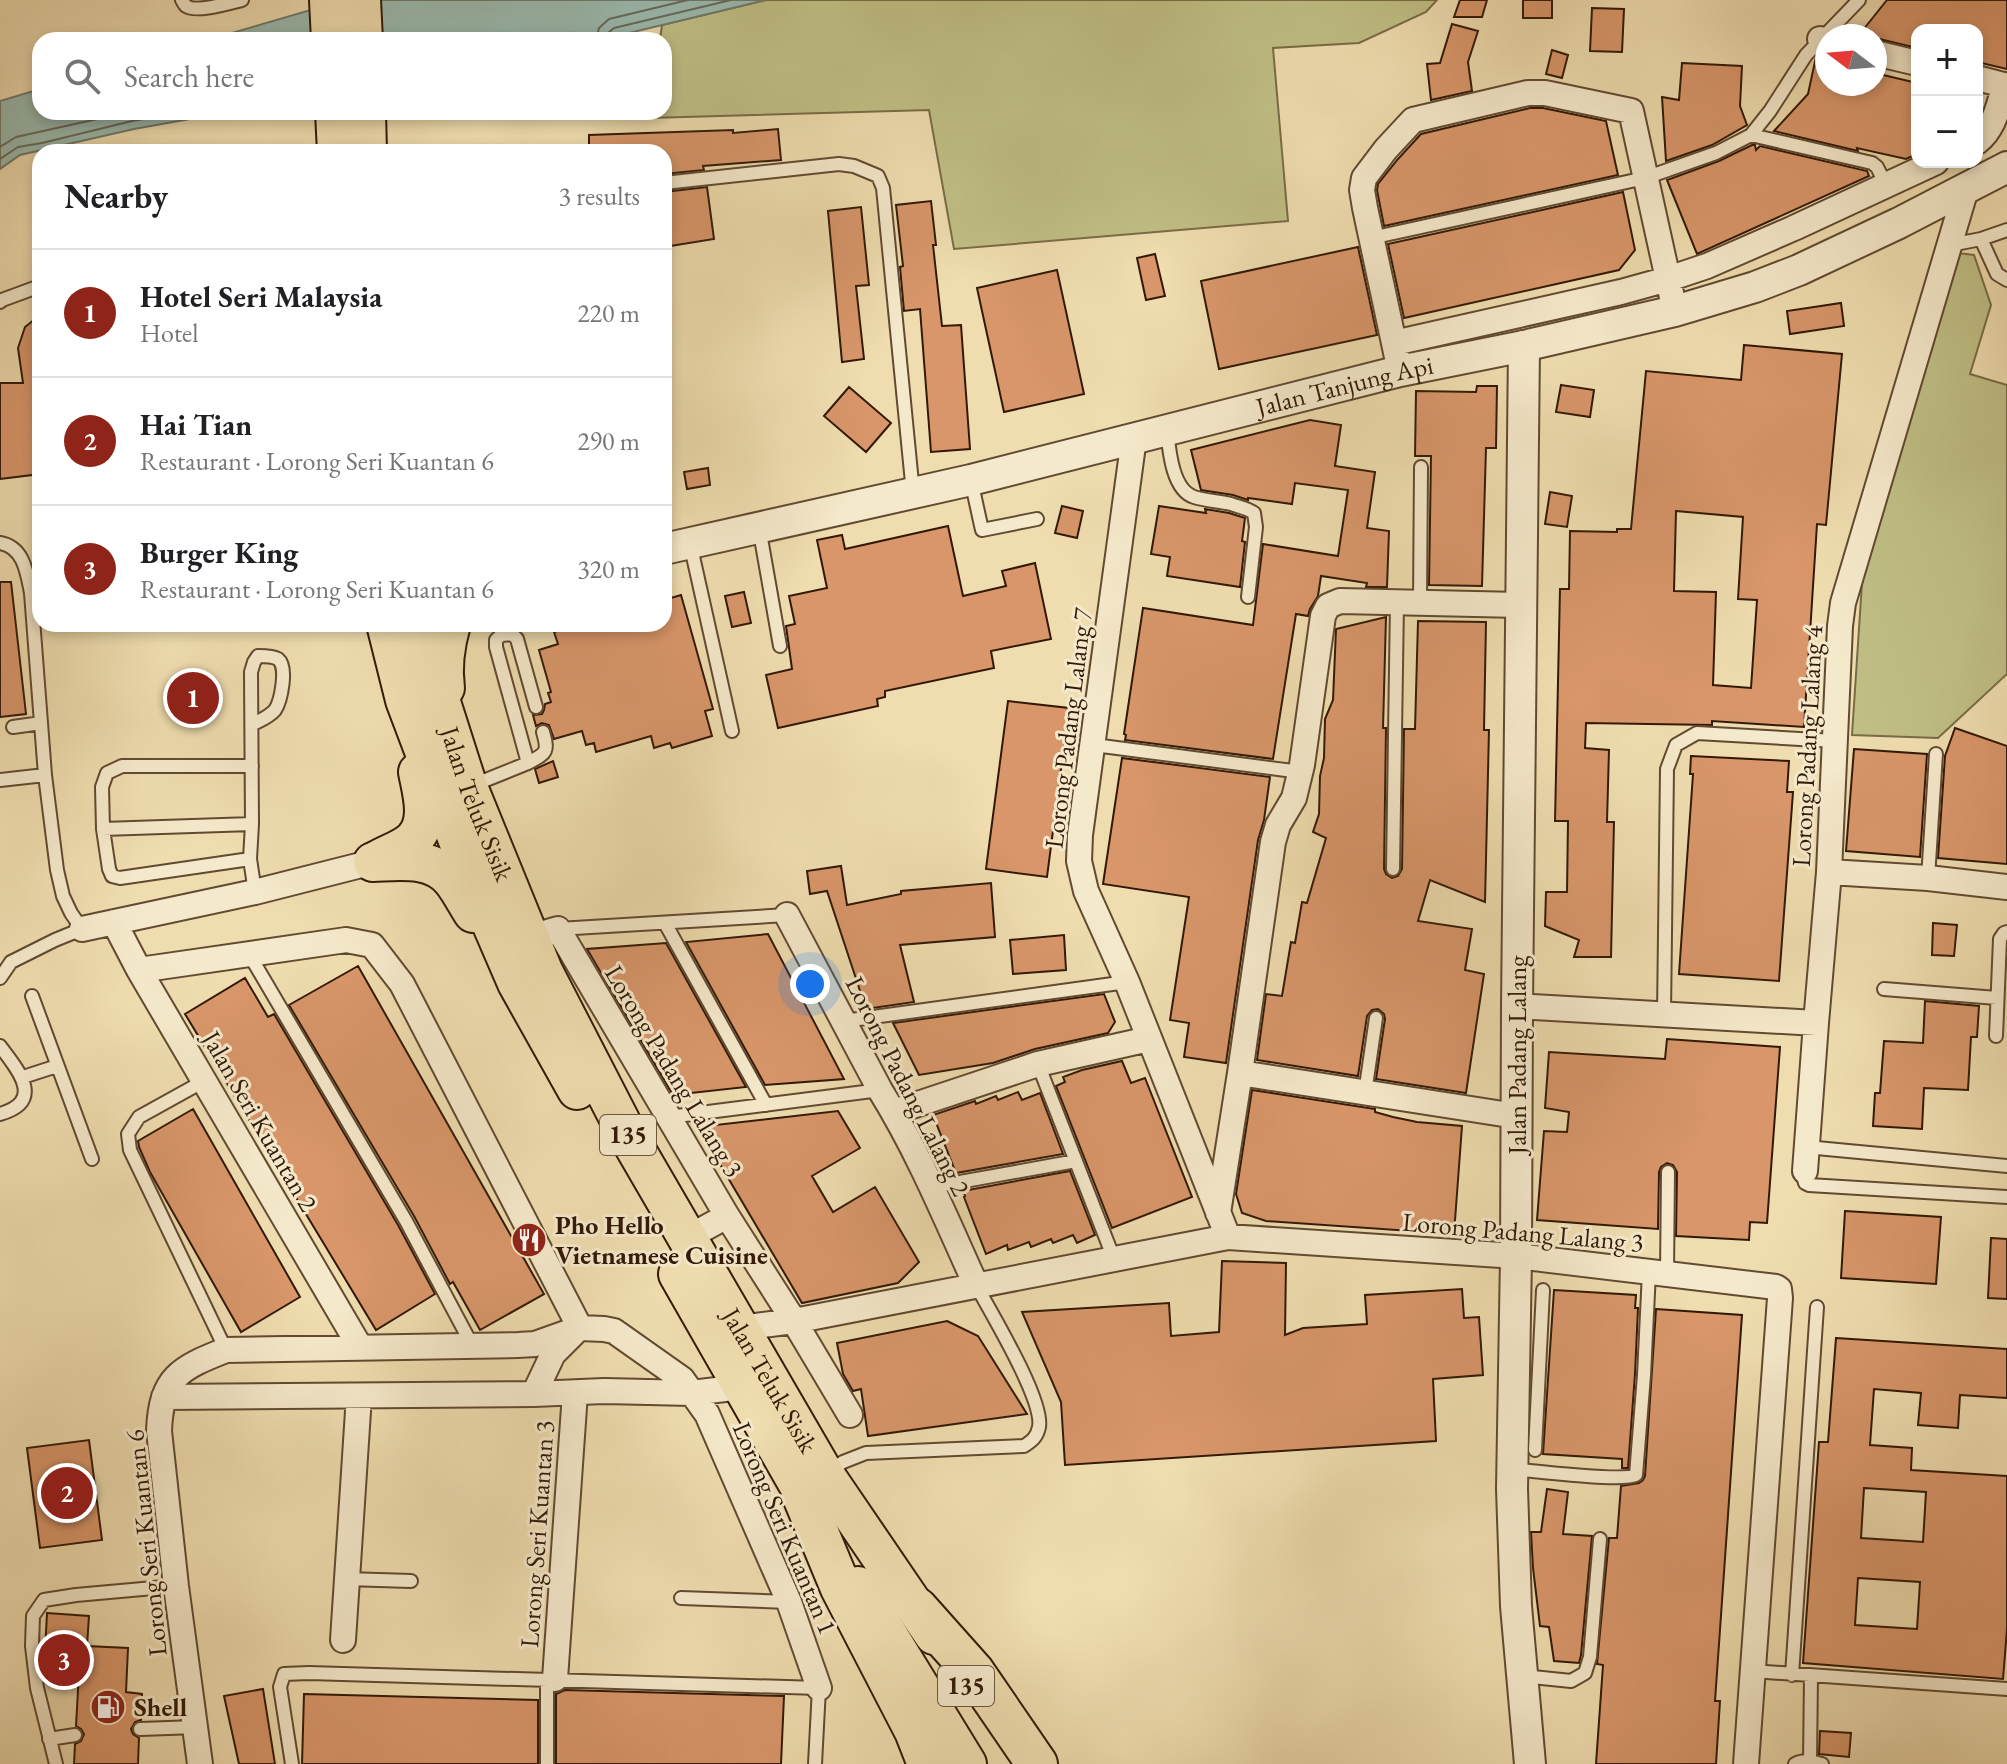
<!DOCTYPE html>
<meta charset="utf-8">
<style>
:root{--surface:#fff;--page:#f6f6f6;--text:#202124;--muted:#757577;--line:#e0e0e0;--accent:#8f2418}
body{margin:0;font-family:"EB Garamond",serif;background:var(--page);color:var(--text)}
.controls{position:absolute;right:24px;top:24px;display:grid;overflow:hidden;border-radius:16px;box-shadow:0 4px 12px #0003}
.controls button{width:72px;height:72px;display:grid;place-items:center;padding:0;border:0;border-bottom:2px solid var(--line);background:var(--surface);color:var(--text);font:40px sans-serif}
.compass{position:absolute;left:1815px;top:24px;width:72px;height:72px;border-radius:50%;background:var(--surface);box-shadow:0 4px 12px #0003;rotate:286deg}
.you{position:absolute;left:810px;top:984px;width:28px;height:28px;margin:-20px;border:6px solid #fff;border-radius:50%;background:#1a73e8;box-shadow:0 0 0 12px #1a73e833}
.badge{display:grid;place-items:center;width:52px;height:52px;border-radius:50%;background:var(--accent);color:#fff;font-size:26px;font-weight:700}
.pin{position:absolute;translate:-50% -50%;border:4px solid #fff;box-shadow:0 2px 8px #0006}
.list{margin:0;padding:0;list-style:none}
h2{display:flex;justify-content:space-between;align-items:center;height:104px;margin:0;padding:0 32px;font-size:34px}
h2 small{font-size:26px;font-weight:400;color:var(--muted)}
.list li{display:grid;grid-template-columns:52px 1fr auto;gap:24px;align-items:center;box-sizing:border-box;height:128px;padding:0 32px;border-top:2px solid var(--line)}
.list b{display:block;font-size:30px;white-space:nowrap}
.list p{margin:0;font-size:26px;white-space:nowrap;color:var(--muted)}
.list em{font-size:26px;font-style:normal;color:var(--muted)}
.icon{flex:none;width:44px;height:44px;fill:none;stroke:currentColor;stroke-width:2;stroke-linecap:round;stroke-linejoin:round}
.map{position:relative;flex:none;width:2007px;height:1764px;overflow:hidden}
.search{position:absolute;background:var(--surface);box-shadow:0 4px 12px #0003;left:32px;top:32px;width:640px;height:88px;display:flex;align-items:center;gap:20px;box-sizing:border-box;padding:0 28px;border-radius:24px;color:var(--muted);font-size:30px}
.panel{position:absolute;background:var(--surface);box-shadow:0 4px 12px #0003;left:32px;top:144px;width:640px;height:488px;border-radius:24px}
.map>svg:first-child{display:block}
.green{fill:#c0bf86;stroke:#796c46;stroke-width:2}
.water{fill:#9abbb0;stroke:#707a6c;stroke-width:2}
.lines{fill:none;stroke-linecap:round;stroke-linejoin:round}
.shore{stroke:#666a5c;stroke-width:2}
.building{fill:#d8966a;stroke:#321907;stroke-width:2;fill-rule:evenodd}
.service-casing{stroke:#614a31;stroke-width:16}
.minor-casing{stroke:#614a31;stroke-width:28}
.tertiary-casing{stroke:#614a31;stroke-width:34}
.primary-casing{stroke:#321907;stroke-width:42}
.trunk-casing{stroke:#321907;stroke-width:44}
.service{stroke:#f5e9cb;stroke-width:12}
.minor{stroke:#f5e9cb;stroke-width:24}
.tertiary{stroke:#f5e9cb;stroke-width:30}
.primary{stroke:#efddaf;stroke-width:38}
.trunk{stroke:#efddaf;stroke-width:40}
.labels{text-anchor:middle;stroke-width:6;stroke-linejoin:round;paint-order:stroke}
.shield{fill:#f5e9cb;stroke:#6c5742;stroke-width:2}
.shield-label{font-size:24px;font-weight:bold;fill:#321907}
.street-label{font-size:26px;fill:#321907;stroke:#f5e9cb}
.poi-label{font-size:26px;font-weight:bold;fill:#321907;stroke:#f5e9cb;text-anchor:start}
</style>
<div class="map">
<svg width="2007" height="1764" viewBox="0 0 2007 1764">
<rect width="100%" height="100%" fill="#efddaf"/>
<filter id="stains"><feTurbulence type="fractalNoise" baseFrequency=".0025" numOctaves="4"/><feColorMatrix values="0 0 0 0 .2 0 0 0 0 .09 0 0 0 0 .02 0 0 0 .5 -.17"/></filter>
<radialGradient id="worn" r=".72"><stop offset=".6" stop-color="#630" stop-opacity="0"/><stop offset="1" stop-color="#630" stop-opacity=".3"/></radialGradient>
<!-- green -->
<path class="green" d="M766,0H1437L1426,12L1359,43L1273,48L1288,221L954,249L929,110L650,118L651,112H664V40H660L662,25Z
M1958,253L1974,255L1991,305L1970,374L2007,385V674L1938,738L1852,735L1862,583Z"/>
<!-- water -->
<path class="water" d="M345,0H766L600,40H208Z
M40,89V112H229L134,129L20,155L0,169V101Z"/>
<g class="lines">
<!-- shore -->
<path class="shore" d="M596,40L599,28L609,19L688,0
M607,40L608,33L614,28L731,0
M0,147L16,137L129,112
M0,159L18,147L42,143L132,121L184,112"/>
</g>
<!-- building -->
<path class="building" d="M1460,0H1487L1482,17H1454Z
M1523,0H1552V18H1523Z
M1887,0H2007V69L1977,62V30H1917V48L1875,38V36L1859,35Z
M1592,8L1624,9L1622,52L1590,51Z
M1452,24L1478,31L1468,62L1472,91L1431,100L1427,64L1440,63Z
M1552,50L1568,55L1562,78L1546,74Z
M1819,54L1827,56V84H1875V73L1917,83V154L1906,159L1857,148L1858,151L1774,131L1808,94L1816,57Z
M1682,63L1742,66L1740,106L1747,125L1712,145L1666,161L1662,97L1679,100Z
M1530,108H1543L1606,121L1618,175L1384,226L1377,190L1378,184L1398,159L1421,134Z
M778,129L781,160L703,166L704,170L664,174V152H589V135L733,130V133Z
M1752,145H1755L1756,150L1760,146L1867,171L1869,176L1697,254L1667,180L1719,161Z
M707,187L714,239L664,247V192Z
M1623,192L1635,250L1619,270L1404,318L1388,244Z
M931,201L936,245H933L942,326L961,325L970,449L931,452L920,309L904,311L900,267L903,266L896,205Z
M861,207L869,285L856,286L864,359L842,362L828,211Z
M1358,247L1377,335L1219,369L1201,281Z
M1155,254L1165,296L1146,300L1137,258Z
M1057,270L1084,394L1004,412L977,288Z
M1841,303L1844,326L1790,334L1787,311Z
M40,315V474L0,479V383H23L18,348L25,327Z
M1744,345L1842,354L1826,525L1817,524L1804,727L1712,721V725L1586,723L1585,748L1609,750L1607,822H1614L1611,957H1574L1579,940L1545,926L1546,892H1567L1568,821H1555L1560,589H1569L1570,531L1617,532V529H1631L1646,371L1741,380ZM1676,511L1743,517L1738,599L1757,600L1751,688L1713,685L1716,592L1674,591Z
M1561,385L1594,390L1590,417L1556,412Z
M1477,386H1497L1496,448H1486L1482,586L1429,585L1431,456H1415L1416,391L1476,392Z
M849,387L891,423L866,452L824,416Z
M1310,420L1341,425L1335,466L1375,472L1367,528L1389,531L1387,587H1366L1367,583L1321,576L1318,596L1310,609L1308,616L1296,614L1273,759L1125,740L1126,735L1124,734L1143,608L1253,625L1263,544L1338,556L1348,490L1295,483L1292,504L1248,498V500L1233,495L1201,490L1191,450Z
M708,468L710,485L687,489L684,472Z
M1550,492L1572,496L1567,527L1545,524Z
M1062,506L1083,511L1077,538L1055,533Z
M1159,506L1206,513L1205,509L1229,513L1245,518L1242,541L1245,542L1240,587L1167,576L1170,557L1151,554Z
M948,526L963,596L1006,586L1002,571L1035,563L1051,639L991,651L994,668L885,691V697L877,699L878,706L778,728L766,675L792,669L786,626L795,624L789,596L827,588L817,540L842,535L845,549Z
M0,582H11L26,714L0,717Z
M744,592L751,623L732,627L725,596Z
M681,595L713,709L705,711L712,736L672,748L670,743L654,748L651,736L596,752L594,743L586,745L582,731L554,739L549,725L542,723L536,726L533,715L542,714L544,710L545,704L551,702L548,693L551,692L539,650L558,644L554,632L581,624H664V600Z
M1386,617L1383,728H1386L1384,869L1386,874L1392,878L1398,876L1402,869L1404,729H1415L1418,621L1486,622L1484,730H1489L1485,902L1430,880L1418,921L1472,929L1465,970L1484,974L1466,1093L1376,1079L1385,1019L1384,1014L1378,1009L1372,1010L1367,1016L1358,1076L1257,1060L1266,994L1282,996L1291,942L1295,943L1302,902L1307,903L1326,838L1313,832L1319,814L1320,776L1324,758L1325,719L1333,700L1336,629Z
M1008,701L1069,708L1047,877L986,869Z
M1955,728L2007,746V864L1938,858L1945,756Z
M1854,749L1927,754L1920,857L1846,851Z
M1691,756L1789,761L1787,792H1793L1779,981L1679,974L1693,774H1690Z
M1122,758L1270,777L1264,820L1258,840L1226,1063L1184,1057L1189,1023L1170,1020L1189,897L1103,884Z
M553,761L558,777L539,783L535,769Z
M841,866L847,905L901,894V891L991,883L995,937L900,945L914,1002L866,1009L827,891L810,894L807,871Z
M1933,923L1957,925L1954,956L1932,955Z
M768,934L844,1079L765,1085L686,942Z
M1064,935L1066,970L1013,974L1010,940Z
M666,943L746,1087L673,1095L587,949Z
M358,966L544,1294L480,1330L453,1282L450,1284L414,1216L289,1005Z
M245,978L268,1017L274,1014L398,1225L435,1294L376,1330L185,1014Z
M1104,994L1115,1022L1108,1033L1035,1049L993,1063L919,1075L893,1023Z
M1925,1001L1979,1006L1977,1037H1971L1968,1090L1924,1088L1922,1129L1873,1126L1875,1093H1880L1884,1041L1923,1043Z
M1667,1039L1780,1047L1767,1223L1750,1222L1749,1240L1676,1236L1677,1172L1673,1165L1667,1163L1661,1167L1659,1172L1658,1229L1537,1220L1544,1131L1567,1132L1569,1112L1545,1108L1549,1052L1665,1059Z
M1122,1061L1131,1083L1145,1078L1192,1197L1112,1228L1056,1086L1065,1082L1063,1077L1082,1070Z
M1252,1090L1375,1109V1112L1393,1117L1417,1122L1462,1126L1454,1234L1266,1221L1242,1213L1236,1194Z
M1018,1092L1022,1100L1040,1093L1063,1154L956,1173L933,1115L975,1101L976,1104L996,1096L998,1100Z
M193,1109L300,1297L241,1332L150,1172L139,1147L138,1141Z
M838,1111L860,1148L812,1176L833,1212L875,1187L919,1262L898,1283L802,1303L698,1127Z
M1070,1171L1095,1235L1077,1243L1073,1235L1053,1243L1051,1239L1031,1247L1029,1242L1008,1250L1007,1245L986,1254L964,1197L965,1196L963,1191Z
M1845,1211L1941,1217L1936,1284L1841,1278Z
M1991,1238L2007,1239V1299L1988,1298Z
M1222,1261L1286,1263L1285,1335L1303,1328L1367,1324L1365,1295L1462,1289L1464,1318L1479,1317L1483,1375L1433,1379L1436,1441L1065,1465L1061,1402L1022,1312L1169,1303L1171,1336L1219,1332Z
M1554,1290L1636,1295L1635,1308H1638L1635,1374L1628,1468H1622V1459L1543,1454Z
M1656,1309L1742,1315L1715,1701H1720L1716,1764H1596L1603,1665L1597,1664L1609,1538H1617L1621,1486L1639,1483L1643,1480L1645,1476Z
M947,1321L978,1336L1027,1414L868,1436L861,1389L853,1391L843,1374L837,1343Z
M1836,1338L2007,1349V1398L1960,1395L1958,1428L1918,1425L1921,1393L1874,1389L1870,1445L1912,1448L1911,1470L2007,1476V1629L2003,1679L1803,1663L1819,1442H1828ZM1864,1488L1926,1492L1923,1542L1861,1538ZM1858,1578L1920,1582L1917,1629L1855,1625Z
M89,1440L102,1540L40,1548L27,1448Z
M1547,1489L1568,1492L1563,1534L1592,1536L1581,1655L1579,1663L1554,1661L1549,1627L1540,1626L1533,1568L1531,1532H1541Z
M47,1613L89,1616L87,1646L128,1648L126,1692L142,1694L141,1720L135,1722L131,1729L133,1734L139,1738L138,1764H74L75,1744L81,1741L84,1734L81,1729L76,1726L79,1672L44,1670Z
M263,1689L275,1764H239L224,1696Z
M565,1690L784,1696L781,1764H556V1694Z
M304,1694L538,1700V1764H302Z
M1820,1731L1851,1733L1849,1757L1819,1754Z"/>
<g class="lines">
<defs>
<path id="service" d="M182,0C183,2 184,4 186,6C195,13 230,3 242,0
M1751,135L1872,163L1877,167L1886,185
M664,183L839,164L854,166L878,176L883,188L913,493
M1371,238L1645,178L1716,153L1751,135L1770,111L1806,55L1859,0
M1981,239L1997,274L2007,280
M1950,245L1981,239L2007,230
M0,302L2,300L40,286
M1167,430C1169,449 1172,490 1194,497C1206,501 1219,501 1231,504C1239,507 1247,508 1254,513L1256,527L1248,597
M971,480L982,530L1037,519
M759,527L780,646
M0,543C24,547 27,573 31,593L45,775L57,870L63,896L71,913L82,929L55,940L11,962L0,978
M690,543L732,731
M1420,603L1421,467
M13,727L41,723
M1094,745L1301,772
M528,763C546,753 549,753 543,732
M0,780L45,775
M471,786L528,763L496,647V640L501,635L512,634L517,639L536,707
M252,824L251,672L254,662L258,656C264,656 273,656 278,659C288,667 281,701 275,710C269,717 261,720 253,724
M103,829L102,787L107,773L122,766H252
M250,859L120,878L112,876L109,869L103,829L252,824L250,859L255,892
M1393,869L1397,602
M1928,878L1936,754
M665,923L766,1105
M558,929L787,915
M249,954L406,1221L472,1345
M1884,989L1997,998
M32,996L92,1159
M1664,1014L1667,769L1676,745L1697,733L1835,741
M844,1021L1127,982
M1996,1036L2000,939L2004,933L2007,932
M0,1046C17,1069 46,1101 0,1114
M1038,1064L1114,1259
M23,1077L57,1066
M204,1081L139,1117L128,1134L130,1150L226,1350
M1365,1093L1376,1018
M669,1117L880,1090
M1806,1147L2007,1166
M1805,1171L1804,1179L1805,1183L1809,1185L2007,1197
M932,1187L1076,1161
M1667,1274L1668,1172
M1535,1450L1543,1290
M1512,1469C1534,1471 1622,1482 1636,1475L1644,1375L1649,1272
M827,1473L843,1462L866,1453L1024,1446C1032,1441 1037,1437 1039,1427C1044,1400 991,1313 976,1285
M346,1579L411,1581
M681,1598L789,1602
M1752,1671L2007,1689
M1792,1675L1817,1307
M1523,1676L1571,1681L1585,1673L1590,1657L1600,1539
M140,1729L197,1727
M49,1739L75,1735
M1810,1761L1811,1676
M56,1764L37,1688L32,1646L33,1616L44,1600L76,1595L176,1586
M292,1764L280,1687L284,1674L309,1673L819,1688L815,1764
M547,1764V1679
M1795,1764C1804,1759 1813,1762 1822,1764"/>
<path id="minor" d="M1820,39L1827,41
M1875,53L1917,63
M1977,78L2007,86
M1977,142C1995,128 1998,106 2005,85
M1394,343L1621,292L1668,279L1707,266L1794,228L1936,162
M1400,371L1365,208L1362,190L1364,178L1386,149L1413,120L1528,93H1545L1631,111L1675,311
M1134,438L1080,835L1079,861L1086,891L1127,982L1228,1237
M1829,872L1928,878L2007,887
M787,915L880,1090C918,1151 946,1219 976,1285
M114,922L139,970L360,1347
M82,929L255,892L373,862
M530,937L558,929L727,1216L794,1321L850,1415
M139,970L346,940L372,945L402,984L580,1328
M1517,1006L1816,1023L1829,872L1840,626L1843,603L1966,189
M1240,1073L1516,1116
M894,1112L1038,1064L1149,1039
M1805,1171L1816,1023
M1218,1213L1240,1073L1273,842L1278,825L1294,798L1302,765L1323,616L1328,606L1340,601L1520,605
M687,1238L727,1216
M739,1328L794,1321L1228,1237L1516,1256L1776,1287L1779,1289L1780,1298L1746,1764
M534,1394L553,1354L575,1332
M164,1397L534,1394L604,1391L692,1393L741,1387
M343,1640L359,1396
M555,1679L575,1393
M200,1764L176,1586L159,1431C161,1377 180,1368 226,1350L518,1345L535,1344L580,1328L604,1329L614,1331L682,1379L707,1414L789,1602L819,1688"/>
<g id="tertiary">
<path d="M1524,346L1517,1006L1516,1256L1512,1489L1516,1606L1530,1764"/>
<path id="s1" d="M664,549L971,480L1400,371L1524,346L1675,311L1755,287L1799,270L1899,223L2007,167"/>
</g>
<g id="primary">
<path d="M329,0L331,40"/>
<path d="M361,0L363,40"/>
<path d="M335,112L337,152"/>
<path d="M366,112L367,152"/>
<path d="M386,624L405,700L476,888L517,983L577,1090"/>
<path id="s2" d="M416,624L468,787L543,971L628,1136L825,1475L934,1635"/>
<path d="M445,688C442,666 445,645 451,624"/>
<path d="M376,861C387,854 405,849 414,839C431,821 422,793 418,772"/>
<path d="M373,862C400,861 432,856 452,880C460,890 466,902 473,913"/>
<path d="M678,1274L818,1519"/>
<path d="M858,1586L967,1764"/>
</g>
<path id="trunk" d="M802,1494L841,1588L915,1731L928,1764
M917,1608L974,1672L1037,1764"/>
</defs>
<!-- service casing -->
<use href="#service" class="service-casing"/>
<!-- minor casing -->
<use href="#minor" class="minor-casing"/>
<!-- tertiary casing -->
<use href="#tertiary" class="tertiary-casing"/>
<!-- primary casing -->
<use href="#primary" class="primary-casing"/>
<!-- trunk casing -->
<use href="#trunk" class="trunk-casing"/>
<!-- service -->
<use href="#service" class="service"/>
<!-- minor -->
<use href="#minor" class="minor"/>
<!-- tertiary -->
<use href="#tertiary" class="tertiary"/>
<!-- primary -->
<use href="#primary" class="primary"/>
<!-- trunk -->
<use href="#trunk" class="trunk"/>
</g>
<!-- icons -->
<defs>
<symbol id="restaurant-disc" viewBox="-11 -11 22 22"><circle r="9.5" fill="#8f2418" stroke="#f5e9cb"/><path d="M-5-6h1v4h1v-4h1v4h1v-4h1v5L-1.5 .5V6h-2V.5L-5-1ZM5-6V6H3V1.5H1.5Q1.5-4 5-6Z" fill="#fff"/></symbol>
<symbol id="fuel-disc" viewBox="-11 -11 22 22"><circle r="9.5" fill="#8f2418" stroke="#f5e9cb"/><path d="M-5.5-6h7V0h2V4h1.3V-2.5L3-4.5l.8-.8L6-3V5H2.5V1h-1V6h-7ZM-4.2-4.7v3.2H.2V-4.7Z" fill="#fff"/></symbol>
</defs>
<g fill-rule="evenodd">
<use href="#restaurant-disc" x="509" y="1220" width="40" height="40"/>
<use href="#fuel-disc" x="88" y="1687" width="40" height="40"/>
</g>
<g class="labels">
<!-- shield labels -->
<g class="shield">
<rect x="600" y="1115" width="56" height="40" rx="6"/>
<rect x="938" y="1666" width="56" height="40" rx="6"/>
</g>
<g class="shield-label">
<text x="628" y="1143">135</text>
<text x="966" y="1694">135</text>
</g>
<!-- street labels -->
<g class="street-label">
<text dy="9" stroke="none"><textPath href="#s1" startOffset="700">Jalan Tanjung Api</textPath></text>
<text transform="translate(1068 728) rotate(-83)" y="9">Lorong Padang Lalang 7</text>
<text transform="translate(1807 746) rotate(-87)" y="9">Lorong Padang Lalang 4</text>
<text dy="9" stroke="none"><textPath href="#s2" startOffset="190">Jalan Teluk Sisik</textPath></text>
<text transform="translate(1517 1055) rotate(-90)" y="9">Jalan Padang Lalang</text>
<text transform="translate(674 1071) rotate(59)" y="9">Lorong Padang Lalang 3</text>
<text transform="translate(908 1086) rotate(63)" y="9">Lorong Padang Lalang 2</text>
<text transform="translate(260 1121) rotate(60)" y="9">Jalan Seri Kuantan 2</text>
<text transform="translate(1523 1232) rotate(5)" y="9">Lorong Padang Lalang 3</text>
<text dy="9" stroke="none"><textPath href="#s2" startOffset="838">Jalan Teluk Sisik</textPath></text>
<text transform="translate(785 1528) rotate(67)" y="9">Lorong Seri Kuantan 1</text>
<text transform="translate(537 1534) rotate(-86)" y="9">Lorong Seri Kuantan 3</text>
<text transform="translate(146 1543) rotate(-96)" y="9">Lorong Seri Kuantan 6</text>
</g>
<!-- poi labels -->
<g class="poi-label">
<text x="555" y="1234">Pho Hello<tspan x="555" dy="30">Vietnamese Cuisine</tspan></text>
<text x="134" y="1716">Shell</text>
</g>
</g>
<rect width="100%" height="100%" filter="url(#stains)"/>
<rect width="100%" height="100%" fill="url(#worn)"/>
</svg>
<div class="controls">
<button>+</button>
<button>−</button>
</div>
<svg class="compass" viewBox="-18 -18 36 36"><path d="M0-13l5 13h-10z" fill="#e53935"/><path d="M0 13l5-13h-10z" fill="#757577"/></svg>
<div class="you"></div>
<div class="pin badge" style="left:193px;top:698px">1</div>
<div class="pin badge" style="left:67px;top:1493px">2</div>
<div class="pin badge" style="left:64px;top:1660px">3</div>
<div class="search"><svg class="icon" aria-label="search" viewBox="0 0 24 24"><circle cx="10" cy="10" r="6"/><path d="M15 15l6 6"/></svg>Search here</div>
<section class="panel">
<h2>Nearby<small>3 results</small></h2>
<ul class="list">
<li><span class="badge">1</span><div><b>Hotel Seri Malaysia</b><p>Hotel</p></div><em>220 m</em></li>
<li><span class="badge">2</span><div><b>Hai Tian</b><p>Restaurant · Lorong Seri Kuantan 6</p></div><em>290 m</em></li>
<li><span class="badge">3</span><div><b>Burger King</b><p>Restaurant · Lorong Seri Kuantan 6</p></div><em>320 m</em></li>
</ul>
</section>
</div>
